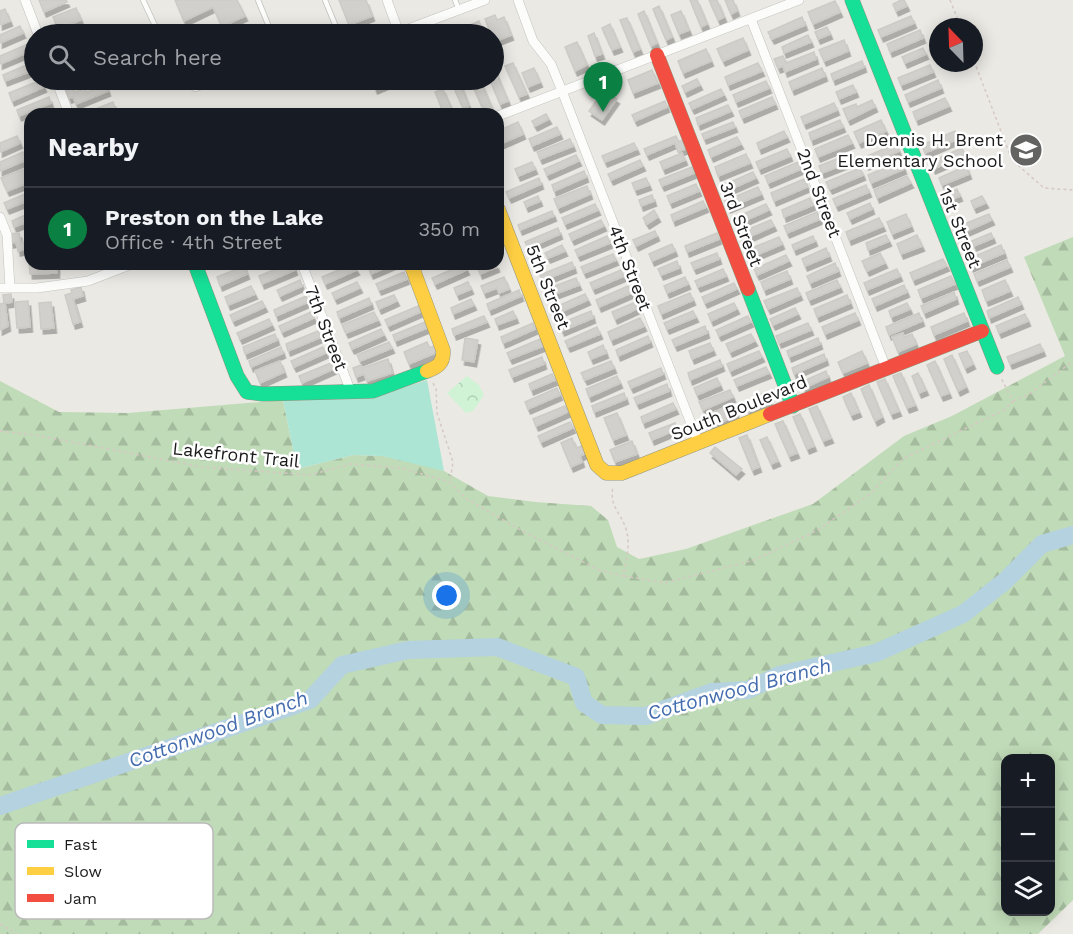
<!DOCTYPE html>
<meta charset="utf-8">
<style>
:root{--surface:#171b24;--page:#242831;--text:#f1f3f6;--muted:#9ea1a6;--line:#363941;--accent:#0b8043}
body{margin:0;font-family:"Work Sans",sans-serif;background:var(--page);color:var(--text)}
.controls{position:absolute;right:18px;bottom:18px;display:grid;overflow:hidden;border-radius:12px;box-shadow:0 3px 15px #0003}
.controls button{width:54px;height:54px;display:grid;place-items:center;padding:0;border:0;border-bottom:2px solid var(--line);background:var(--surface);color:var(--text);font:30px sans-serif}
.compass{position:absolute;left:929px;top:18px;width:54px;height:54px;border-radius:50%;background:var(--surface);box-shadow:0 3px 15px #0003;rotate:337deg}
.you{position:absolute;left:447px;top:596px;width:21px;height:21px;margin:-15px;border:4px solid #fff;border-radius:50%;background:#1a73e8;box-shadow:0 0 0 9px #1a73e833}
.badge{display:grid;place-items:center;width:39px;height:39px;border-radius:50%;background:var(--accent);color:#fff;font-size:20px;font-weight:700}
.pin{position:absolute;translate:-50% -50px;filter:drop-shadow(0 2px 3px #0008)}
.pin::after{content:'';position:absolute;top:32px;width:21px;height:18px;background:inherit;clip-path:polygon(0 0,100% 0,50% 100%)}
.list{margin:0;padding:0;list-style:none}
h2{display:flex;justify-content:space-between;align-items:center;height:78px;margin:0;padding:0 24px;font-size:26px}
h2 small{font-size:20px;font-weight:400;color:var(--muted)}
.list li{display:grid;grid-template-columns:39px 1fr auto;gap:18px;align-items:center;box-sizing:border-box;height:84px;padding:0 24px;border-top:2px solid var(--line)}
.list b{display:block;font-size:22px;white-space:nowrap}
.list p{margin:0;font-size:20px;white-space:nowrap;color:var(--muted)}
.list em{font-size:20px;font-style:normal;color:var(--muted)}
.icon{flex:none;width:33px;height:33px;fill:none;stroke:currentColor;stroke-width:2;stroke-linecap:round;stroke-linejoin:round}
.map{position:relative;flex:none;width:1073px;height:934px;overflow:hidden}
.search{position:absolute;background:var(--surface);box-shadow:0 3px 15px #0003;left:24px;top:24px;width:480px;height:66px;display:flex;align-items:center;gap:15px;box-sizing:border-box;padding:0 21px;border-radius:33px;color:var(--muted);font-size:22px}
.panel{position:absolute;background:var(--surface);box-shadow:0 3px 15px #0003;left:24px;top:108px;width:480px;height:162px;border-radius:18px}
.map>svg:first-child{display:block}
.forest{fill:url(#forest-firs);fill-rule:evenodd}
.park{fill:url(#park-crowns)}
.pitch{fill:#ace5d4}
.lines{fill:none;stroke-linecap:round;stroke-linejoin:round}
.river{stroke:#b5d2e0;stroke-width:18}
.building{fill:#d2d0cc;stroke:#cdcbc5;stroke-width:1.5;filter:url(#shadow)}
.lane-casing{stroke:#c2c2c0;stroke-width:6}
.street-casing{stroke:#c2c2c0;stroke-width:10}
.fast-casing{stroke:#90947c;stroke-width:15}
.slow-casing{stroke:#90947c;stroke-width:15}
.jam-casing{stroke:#90947c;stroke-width:15}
.path{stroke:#d6c8c3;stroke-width:1.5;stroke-dasharray:3 3;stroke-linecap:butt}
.lane{stroke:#fcfcfb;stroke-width:4.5}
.street{stroke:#fcfcfb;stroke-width:9}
.fast{stroke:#16e098;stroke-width:14}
.slow{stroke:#ffcf43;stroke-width:14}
.jam{stroke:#f24e42;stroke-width:14}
.labels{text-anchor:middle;stroke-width:5;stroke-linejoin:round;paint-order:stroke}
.poi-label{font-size:18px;fill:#1b1b1b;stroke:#fff;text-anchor:end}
.street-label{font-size:18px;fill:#1b1b1b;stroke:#fff}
.water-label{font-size:20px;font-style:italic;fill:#446daf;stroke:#fff}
.key{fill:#fff;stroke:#bbb;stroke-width:1.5}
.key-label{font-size:16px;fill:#1b1b1b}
</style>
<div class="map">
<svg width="1073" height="934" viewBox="0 0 1073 934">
<defs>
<pattern id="forest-firs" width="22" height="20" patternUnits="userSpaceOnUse" patternTransform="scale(1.5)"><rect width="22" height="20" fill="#c0dbb7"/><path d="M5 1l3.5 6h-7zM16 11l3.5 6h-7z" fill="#a4bb9d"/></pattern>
<pattern id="park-crowns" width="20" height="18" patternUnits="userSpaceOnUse" patternTransform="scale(1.5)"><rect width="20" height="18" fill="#cff3d4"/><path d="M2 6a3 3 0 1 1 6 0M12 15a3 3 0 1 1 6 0" fill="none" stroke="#b1d0b5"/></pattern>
<filter id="shadow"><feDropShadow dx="2.5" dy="5" stdDeviation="0" flood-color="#0004"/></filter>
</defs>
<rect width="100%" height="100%" fill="#eae9e4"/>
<!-- forest -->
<path class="forest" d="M1073,237V900L1038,934H0V809L8,804H0V381L59,412L128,413L283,400L297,469L353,455L382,456L413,462L444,471L488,496L535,502L591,506L608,520L617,547L639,559L686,549L813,504L904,436L952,416L1065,356L1024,257ZM1006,758H1050V912H1006Z"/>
<!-- park -->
<path class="park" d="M467,376L479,385L484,395L473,411L466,413L447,393Z"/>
<!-- pitch -->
<path class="pitch" d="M427,380L444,471L382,456L353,455L297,469L283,400L389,392Z"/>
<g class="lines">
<!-- river -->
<path class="river" d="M0,806L310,700L342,665L408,650L497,647L576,677L584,703L602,715L646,716L712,692L748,690L779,675L876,653L963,614L1005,581L1042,544L1073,535"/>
</g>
<!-- building -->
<path class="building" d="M39,0H66L67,2L44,12Z
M175,0H237L245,16L222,27L213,7L184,21Z
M339,0H366L372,16L349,25Z
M690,0H697L707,24L701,27Z
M709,0H717L724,17L718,20Z
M725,0H733L737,11L731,14Z
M901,0H904L907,6L896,11L893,4Z
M835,1L840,12L813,24L808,12Z
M659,6L672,37L666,40L653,9Z
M76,8L81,20L58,29L53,17Z
M5,9L10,21L0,25V11Z
M644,11L657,43L651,46L638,14Z
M681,11L689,30L679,34L671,15Z
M495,15L497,20L504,17L511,35L494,42V34H491L485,19Z
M911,16L914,23L881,37L878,30Z
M802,17L805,25L772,39L768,32Z
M627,18L640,49L633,52L620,20Z
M479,21L484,34H461L459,30Z
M610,24L620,47L612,50L602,28Z
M20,26L23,33L0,43V35Z
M827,27L830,34L818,39L815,32Z
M920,30L923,38L890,52L887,44Z
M594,33L602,54L595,56L588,36Z
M808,35L811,42L784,53L782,47Z
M743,38L748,50L723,61L717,49Z
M844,40L848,51L824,61L819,50Z
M577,42L587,65L575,71L565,47Z
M28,44L31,51L0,64V56Z
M923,48L926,54L905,63L902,57Z
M706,49L711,61L683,73L678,61Z
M814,52L816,59L785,72L783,66L778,68L774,59L783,56L786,63Z
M862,61L864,67L833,80L831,74Z
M34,62V70L5,81L3,75Z
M513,63L527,94L519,97L505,66Z
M758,63L762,71L728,85L725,77Z
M930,65L933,72L901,85L898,78Z
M534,68L540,82L528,87L522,73Z
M822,68L825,76L792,90L789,82Z
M494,70H495L508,101L500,104L490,80H494Z
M652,70L658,83L633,93L628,80Z
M697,79L700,85L685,92L682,86Z
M41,80L44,87L12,101L9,93Z
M372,80H393L394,81L375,89Z
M470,80H480L492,108L484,111Z
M938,80L941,88L908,102L905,95Z
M766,81L769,88L736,102L733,95Z
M460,83L469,106L463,108L453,86Z
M106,85L108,91L76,104L73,97L69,98L66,90L73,87L75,92L85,88L87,92Z
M853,85L856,92L839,99L836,92Z
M443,89L454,114H444L435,92Z
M721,89L724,95L692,109L689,103Z
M604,90L617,99L602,120L589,111Z
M49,97L51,103L19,116L17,110Z
M772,97L775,104L742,118L739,111Z
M945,98L949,106L916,120L913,112Z
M872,100L875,107L848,120L843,109L856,104L857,107Z
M665,101L667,107L635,121L632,115Z
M113,102L115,108L101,114H83Z
M834,103L837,110L804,124L801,117Z
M728,105L731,111L698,125L696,118Z
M546,114L549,119L535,126L532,121Z
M840,120L843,127L811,140L809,133Z
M881,120L886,131L859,143L854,132Z
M518,122L523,134L498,145V131Z
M733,122L735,127L704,139L702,134Z
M557,127L560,134L532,146L529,139Z
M784,131L787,137L759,149L757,143Z
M955,131L958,139L925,153L922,145Z
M848,135L852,143L818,157L815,149Z
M17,136L20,143L0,152V143Z
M676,136L679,142L684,139L687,148L678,152L675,143L647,155L644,149Z
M737,137L741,144L711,157L708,150Z
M570,139L573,146L540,159L537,152Z
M634,143L637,149L605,162L602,156Z
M896,144L899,151L866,165L862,158Z
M962,148L965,155L933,169L930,162Z
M787,149L790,156L759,169L756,162Z
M23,152L26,160L0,171V162Z
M682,153L685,160L663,169L660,162Z
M852,153L855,160L822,173L819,166Z
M746,154L750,163L718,176L715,167Z
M576,155L579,161L547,175L544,169Z
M640,160L643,166L611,180L608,174Z
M901,161L904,169L871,183L868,175Z
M532,162L535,169L518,176L515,169Z
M798,162L801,169L768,183L765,176Z
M966,166L969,174L942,185L939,178Z
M692,167L694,173L662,186L659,180Z
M860,168L863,175L830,189L826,182Z
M24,169L30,182L7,191L1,178Z
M584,171L586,177L554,191L552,185Z
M753,172L756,178L724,192L721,186Z
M907,176L911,183L877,198L874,190Z
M539,178L541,184L509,198L506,192Z
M646,178L649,185L635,190L632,183Z
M804,179L807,187L774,201L771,193Z
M696,184L699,191L670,203L667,196Z
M866,185L869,192L836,206L833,199Z
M587,186L590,194L558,208L554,199Z
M758,187L761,194L728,208L725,201Z
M957,189L960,196L945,202L943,196Z
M30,192V200L7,209L4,203Z
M652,195L654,201L641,206L639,200Z
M538,196L540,201L526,207L524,202Z
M982,196L986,203L974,208L971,201Z
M810,198L813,205L784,217L782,210Z
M703,201L706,207L673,221L671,215Z
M870,203L872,209L850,219L847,213Z
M595,204L598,210L565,224L562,218Z
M766,204L769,210L737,224L734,218Z
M654,210L658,217L647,224L643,218Z
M552,211L554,216L520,230L518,225Z
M817,212L820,219L787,233L784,226Z
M30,213V221L14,227L12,221Z
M906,214L911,226L892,234L887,222Z
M989,214L992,220L960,234L957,227Z
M879,218L883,226L849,240L846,232Z
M601,220L604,226L572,240L569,234Z
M771,220L774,226L742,240L739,233Z
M558,228L560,234L528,248L525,242Z
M655,231L657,236L636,246L633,240Z
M19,233L21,243L30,241V248L18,251L16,242L11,243L9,234Z
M717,233L719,239L687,252L685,246Z
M991,233L993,238L974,246L972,241Z
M886,235L889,241L868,250L866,243Z
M917,235L922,246L901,254L897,244Z
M607,236L610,243L578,256L575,250Z
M813,236L815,241L794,250L792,245Z
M779,237L782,244L750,258L747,250Z
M672,244L675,251L652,261L649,254Z
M562,245L565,251L548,258L545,253Z
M1001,245L1004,253L971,267L968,259Z
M826,248L829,256L805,266L802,259Z
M717,253L719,259L694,269L691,263Z
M880,253L885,263L867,271L862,261Z
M613,254L616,260L584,273L581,267Z
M786,255L789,261L757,275L754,269Z
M943,259L947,266L913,280L910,273Z
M29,260L30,264H57V273L30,274Z
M1007,260L1010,267L977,281L974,274Z
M677,261L679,268L661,275L658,269Z
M572,262L574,268L542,281L540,275Z
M835,263L838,271L810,283L807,276Z
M288,264H293L295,270L262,284L259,276Z
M353,264L357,270L325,284L322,277Z
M374,264H394L371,274L368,267Z
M464,264L467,270L435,284L432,278Z
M487,264H496L497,267L480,274L478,268Z
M244,266L247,274L220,286L217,277Z
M723,269L726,276L698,287L695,281Z
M897,269L900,276L867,290L864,283Z
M621,270L624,276L593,289L590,283Z
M787,271L790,279L764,290L761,282Z
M404,272L407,279L379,290L376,284Z
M951,276L955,284L921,298L918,290Z
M504,277L509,289L499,293L497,288L484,293L481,286Z
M685,277L688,284L667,293L664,286Z
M576,278L579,285L547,297L544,290Z
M300,280L302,286L280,296L277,290Z
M837,280L840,287L809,300L806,293Z
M1005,280L1010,291L986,301L982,290Z
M357,282L360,288L335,299L332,293Z
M468,282L471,289L457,295L454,288Z
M734,283L737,289L705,303L702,297Z
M904,285L907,292L875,306L872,299Z
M251,286L255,294L228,305L225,297Z
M628,286L631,293L599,307L596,300Z
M81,287L83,296L73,299L80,322L73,324L65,295L72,293L71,290Z
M797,288L800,295L768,309L764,301Z
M519,290L521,296L489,310L487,304Z
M954,292L956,299L924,313L921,306Z
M690,293L693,300L661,314L658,306Z
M11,294L12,302L5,303L8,326L0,330V304L4,303L3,295Z
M585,294L588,300L556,314L553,308Z
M394,295L397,301L379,309L376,302Z
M847,295L850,303L817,317L814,309Z
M306,296L308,302L276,316L274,310Z
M1018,297L1021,304L989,318L987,311Z
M369,298L371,304L339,318L337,312Z
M471,299L474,305L453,314L451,308Z
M28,301L30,327L17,328L15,302Z
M262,301L265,307L233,321L230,315Z
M51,302L54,328L41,329L39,303Z
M636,302L639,308L615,319L612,312Z
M734,303L737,309L711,321L708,314Z
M907,303L910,309L891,317L889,311Z
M418,306L420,312L388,326L385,320Z
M795,308L798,314L773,325L770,319Z
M513,311L516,318L497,325L495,319Z
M591,311L593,318L562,331L559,324Z
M693,311L696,317L667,329L664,323Z
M311,312L314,318L282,332L279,326Z
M374,312L378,320L346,333L342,325Z
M855,313L858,320L825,334L822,327Z
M919,313L922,321L889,335L886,327Z
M964,313L967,321L934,335L931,327Z
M1025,314L1028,321L999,333L996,326Z
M484,316L487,322L454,335L452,329Z
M748,316L751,322L719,336L716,330Z
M640,318L644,326L611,340L608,332Z
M269,319L272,325L240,339L237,333Z
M425,322L427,328L395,341L393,335Z
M533,323L535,329L503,343L501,337Z
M808,323L811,330L779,343L776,336Z
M705,326L707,333L675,346L672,340Z
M597,327L600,334L568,347L565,341Z
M381,329L384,335L352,349L349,343Z
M318,331L321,337L288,351L286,344Z
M903,333L904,337L912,334L916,344L898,352L892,337Z
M275,334L277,340L245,354L243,347Z
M751,334L755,341L730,352L726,344Z
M648,336L650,342L618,356L616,350Z
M465,338L478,340L474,362L462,360Z
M818,338L820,344L789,357L787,351Z
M540,339L543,346L510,359L507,353Z
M389,342L392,348L360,361L357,355Z
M427,342L430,348L437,344L440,351L409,364L404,352Z
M710,343L713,350L692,359L689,351Z
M1040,344L1043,351L1010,364L1007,357Z
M603,345L606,353L591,359L588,352Z
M281,347L283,353L251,367L249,361Z
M323,347L326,353L294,367L291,361Z
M759,351L762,357L730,371L727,364Z
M862,351L867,363L843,373L838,362Z
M967,351L973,364L965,368L959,354Z
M824,354L826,360L794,374L792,368Z
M952,355L966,387L958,391L944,359Z
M542,357L544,364L512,377L509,370Z
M388,359L392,373L367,381L364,374L356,377L353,368L361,365L362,368Z
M720,360L722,366L690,380L688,373Z
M280,361L284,372L260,383L255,371Z
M611,361L614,368L585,380L581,373Z
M935,361L949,393L941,396L927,365Z
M331,363L334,369L302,383L299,376Z
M766,367L769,373L737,386L734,380Z
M661,368L663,374L631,388L628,382Z
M826,371L828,377L804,388L801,382Z
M901,373L915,405L907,408L893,376Z
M918,373L926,390L919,393L912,376Z
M552,374L555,380L531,390L529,384Z
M617,376L620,383L589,397L586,389Z
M717,378L720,385L697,395L694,388Z
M885,379L899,411L891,414L877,382Z
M667,384L669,391L637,404L634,398Z
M869,385L882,417L875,421L861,389Z
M557,388L560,395L528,409L525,402Z
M730,390L733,397L703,410L699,402Z
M766,392L771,403L748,412L744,402Z
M624,393L626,399L594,412L592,406Z
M851,393L859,412L851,415L843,397Z
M673,403L676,409L643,423L641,417Z
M733,404L737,415L710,427L705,416Z
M565,406L568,412L536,426L533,419Z
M817,406L831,438L823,441L809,409Z
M617,413L626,435L613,440L604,418Z
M800,414L814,446L807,449L793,417Z
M783,421L797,453L789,456L775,424Z
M570,422L573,428L541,442L538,436Z
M675,423L678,429L652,440L649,433Z
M747,435L759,467L752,470L739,438Z
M767,437L778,461L771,464L760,440Z
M572,438L576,448L585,445L588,452L580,456L582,462L571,467L561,443Z
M632,441L637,454L615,462L610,450Z
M715,447L742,469L736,475L710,453Z"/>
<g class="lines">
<defs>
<path id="lane" d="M143,0L159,34
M258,0L272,34
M325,0L339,34
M455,0L459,10
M181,80L195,89L224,80"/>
<path id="street" d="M25,0L38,34
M387,0L399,33
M518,0L533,41L551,64L562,91L699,444
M751,19L886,368
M395,34L485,0
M56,80L69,114
M498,116L799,0
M0,217L7,235L10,288
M302,264L351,392
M0,288H37L88,281L132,264"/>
<path id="fast" d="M852,0L997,367
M195,264L237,376L247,392L263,394L373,391L427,371
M748,289L793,406"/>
<path id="slow" d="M498,209L597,465L606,473H622L770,414
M411,264L443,350C444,363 438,367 427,371"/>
<path id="jam" d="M657,55L748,289
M770,414L982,331"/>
</defs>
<!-- lane casing -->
<use href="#lane" class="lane-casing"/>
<!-- street casing -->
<use href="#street" class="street-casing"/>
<!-- fast casing -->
<use href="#fast" class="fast-casing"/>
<!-- slow casing -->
<use href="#slow" class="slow-casing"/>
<!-- jam casing -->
<use href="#jam" class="jam-casing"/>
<!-- path -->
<path class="path" d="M950,0L961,27
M974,61L1012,160L1044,188L1073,190
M433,383L436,389L437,413L453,462L450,482
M1013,401L1031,393L1073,361
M0,431L35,435L202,467L310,475L351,464L401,468L450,482L465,498L526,533L599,570L623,576C626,561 631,545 626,529C620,511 609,507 613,486
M624,576L665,583L754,560L816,531L869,495L904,458L1004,410L1013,401L1001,378
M0,924L17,934"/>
<!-- lane -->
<use href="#lane" class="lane"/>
<!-- street -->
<use href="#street" class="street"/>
<!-- fast -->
<use href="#fast" class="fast"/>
<!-- slow -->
<use href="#slow" class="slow"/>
<!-- jam -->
<use href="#jam" class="jam"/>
</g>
<!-- icons -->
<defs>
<symbol id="school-disc" viewBox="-11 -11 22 22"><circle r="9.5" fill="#636361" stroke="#fff"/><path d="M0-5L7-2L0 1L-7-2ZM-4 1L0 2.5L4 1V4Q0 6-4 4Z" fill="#fff"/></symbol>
</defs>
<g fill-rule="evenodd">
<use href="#school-disc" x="1007" y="131" width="38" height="38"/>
</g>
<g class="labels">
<!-- poi labels -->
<g class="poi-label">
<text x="1003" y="146">Dennis H. Brent<tspan x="1003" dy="21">Elementary School</tspan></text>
</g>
<!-- street labels -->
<g class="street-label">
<text transform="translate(819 193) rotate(69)" y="6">2nd Street</text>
<text transform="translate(741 224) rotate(69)" y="6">3rd Street</text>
<text transform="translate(960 228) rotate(68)" y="6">1st Street</text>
<text transform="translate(630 268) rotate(69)" y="6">4th Street</text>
<text transform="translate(548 287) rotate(68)" y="6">5th Street</text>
<text transform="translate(326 328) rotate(69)" y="6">7th Street</text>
<text transform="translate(739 408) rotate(-22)" y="6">South Boulevard</text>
<text transform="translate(236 455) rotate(6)" y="6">Lakefront Trail</text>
</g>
<!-- water labels -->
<g class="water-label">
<text transform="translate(739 689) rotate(-15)" y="7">Cottonwood Branch</text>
<text transform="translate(218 729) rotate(-20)" y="7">Cottonwood Branch</text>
</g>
</g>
<!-- legend -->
<rect x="15" y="823" width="198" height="96" rx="9" class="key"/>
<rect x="27" y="840" width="27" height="8" fill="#16e098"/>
<rect x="27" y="867" width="27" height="8" fill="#ffcf43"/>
<rect x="27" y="894" width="27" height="8" fill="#f24e42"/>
<g class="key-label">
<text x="64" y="850">Fast</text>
<text x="64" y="877">Slow</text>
<text x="64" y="904">Jam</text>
</g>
</svg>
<div class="controls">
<button>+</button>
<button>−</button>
<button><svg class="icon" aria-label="layers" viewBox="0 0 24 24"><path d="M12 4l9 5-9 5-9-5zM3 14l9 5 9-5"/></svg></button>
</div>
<svg class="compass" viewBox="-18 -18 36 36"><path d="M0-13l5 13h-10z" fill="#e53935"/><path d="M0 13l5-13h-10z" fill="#9ea1a6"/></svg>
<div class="you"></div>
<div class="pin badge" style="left:603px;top:112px">1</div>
<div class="search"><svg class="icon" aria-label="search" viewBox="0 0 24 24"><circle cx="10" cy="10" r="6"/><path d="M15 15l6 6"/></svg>Search here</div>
<section class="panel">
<h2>Nearby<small></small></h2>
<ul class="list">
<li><span class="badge">1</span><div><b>Preston on the Lake</b><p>Office · 4th Street</p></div><em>350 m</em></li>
</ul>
</section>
</div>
